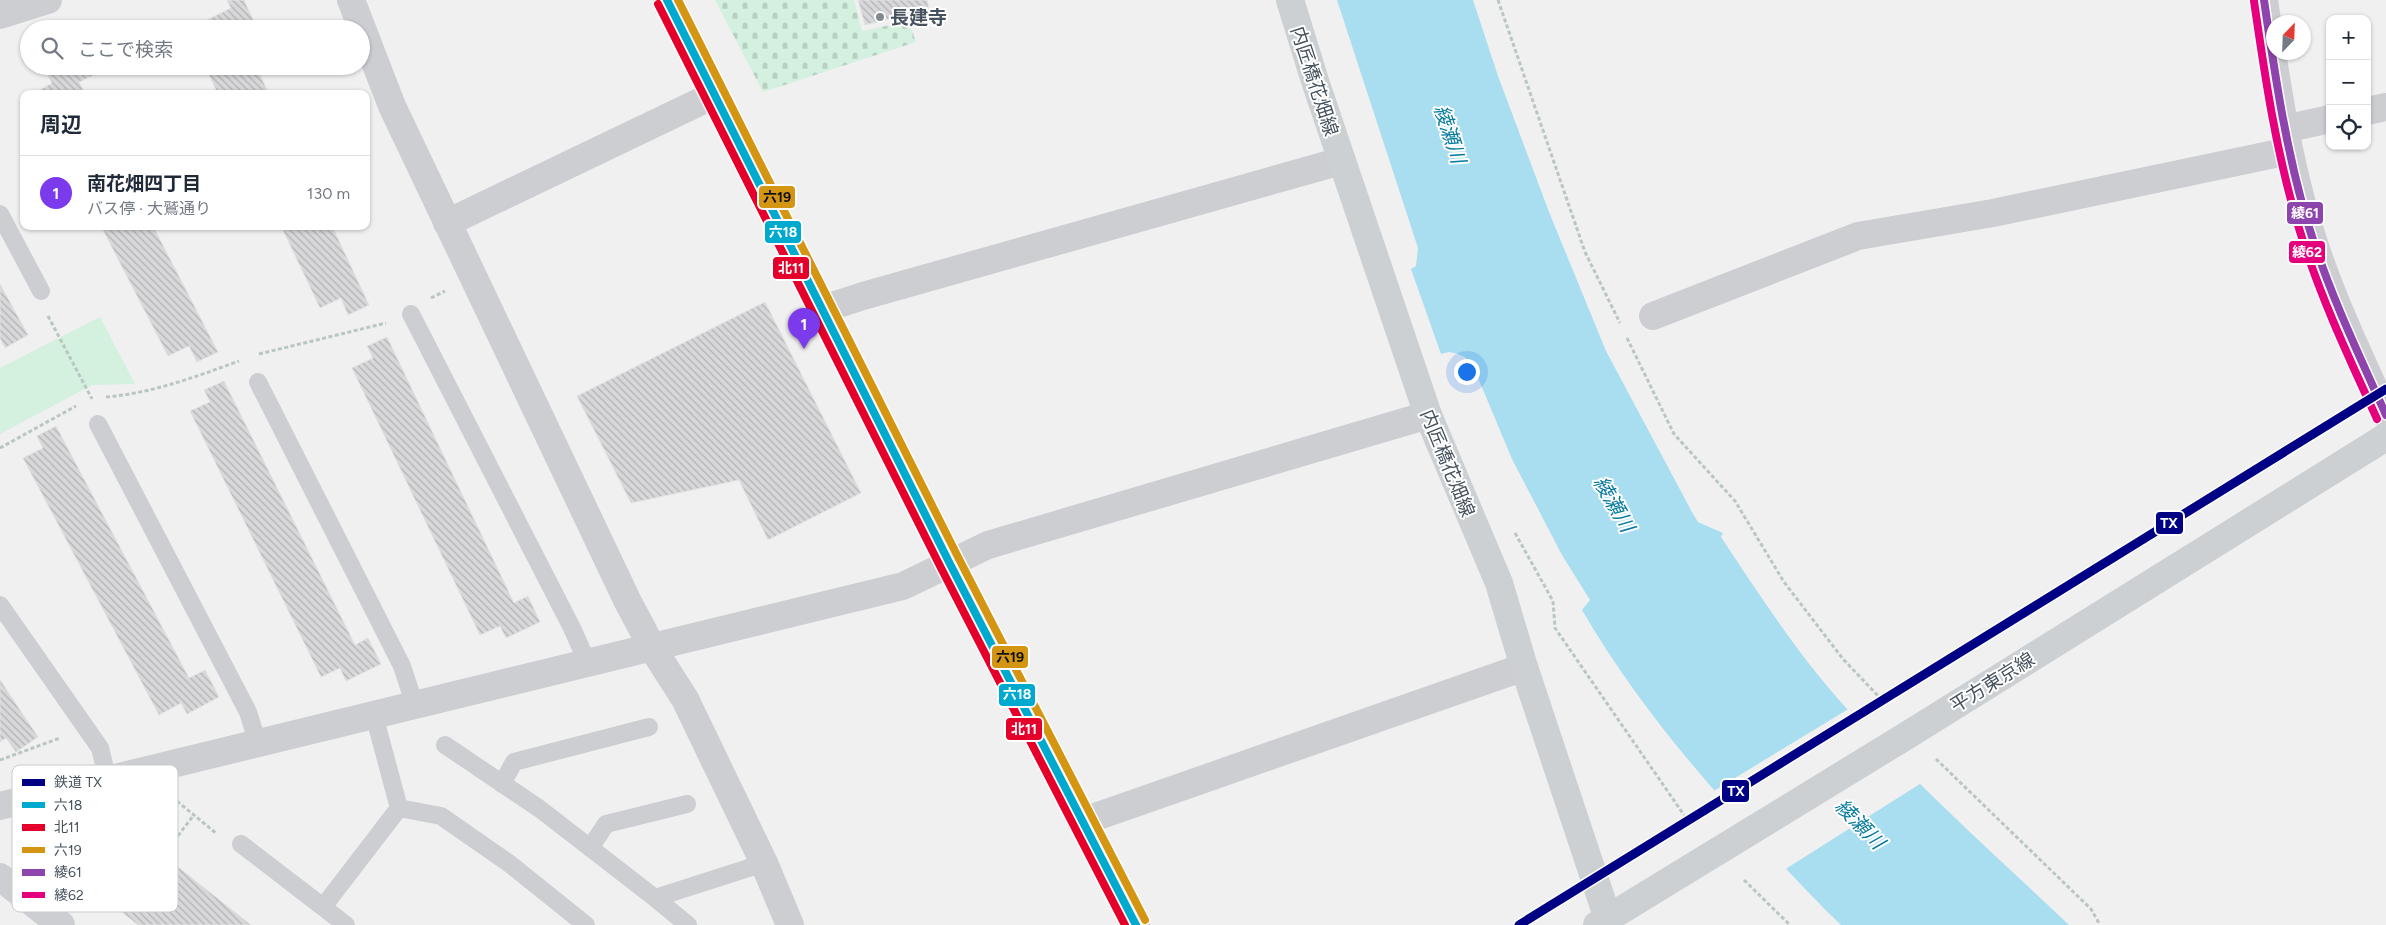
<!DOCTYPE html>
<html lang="ja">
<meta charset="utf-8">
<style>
:root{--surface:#fff;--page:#f6f6f7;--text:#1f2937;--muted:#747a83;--line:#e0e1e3;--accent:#7c3aed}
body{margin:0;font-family:Figtree,"Noto Sans JP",sans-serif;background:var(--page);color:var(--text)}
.controls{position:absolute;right:15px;top:15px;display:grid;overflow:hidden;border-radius:10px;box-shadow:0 1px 4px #0004}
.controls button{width:45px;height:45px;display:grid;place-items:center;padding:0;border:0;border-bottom:1px solid var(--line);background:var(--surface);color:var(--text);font:25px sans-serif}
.compass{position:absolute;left:2266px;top:15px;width:45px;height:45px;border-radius:50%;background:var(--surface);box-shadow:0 1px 4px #0004;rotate:23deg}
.you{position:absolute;left:1466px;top:371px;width:18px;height:18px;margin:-12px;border:4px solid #fff;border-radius:50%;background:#1a73e8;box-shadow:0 0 0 8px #1a73e833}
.badge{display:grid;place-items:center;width:32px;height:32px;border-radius:50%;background:var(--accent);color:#fff;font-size:16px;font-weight:700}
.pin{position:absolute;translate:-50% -41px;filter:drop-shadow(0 1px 2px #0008)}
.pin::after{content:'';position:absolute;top:26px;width:18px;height:15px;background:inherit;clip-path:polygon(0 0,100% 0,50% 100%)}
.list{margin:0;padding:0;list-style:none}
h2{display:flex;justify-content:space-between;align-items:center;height:65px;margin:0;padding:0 20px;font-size:21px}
h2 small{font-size:16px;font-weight:400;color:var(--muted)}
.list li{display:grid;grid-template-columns:32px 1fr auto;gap:15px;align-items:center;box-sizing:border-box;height:75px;padding:0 20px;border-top:1px solid var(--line)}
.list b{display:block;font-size:19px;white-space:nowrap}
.list p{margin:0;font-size:16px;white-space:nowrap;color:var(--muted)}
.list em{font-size:16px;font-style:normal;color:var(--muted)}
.icon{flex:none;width:28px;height:28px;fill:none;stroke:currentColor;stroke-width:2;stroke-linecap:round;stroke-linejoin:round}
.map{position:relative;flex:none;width:2386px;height:925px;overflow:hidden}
.search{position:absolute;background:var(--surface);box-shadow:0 1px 4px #0004;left:20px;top:20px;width:350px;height:55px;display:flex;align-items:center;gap:12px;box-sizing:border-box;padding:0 18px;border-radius:28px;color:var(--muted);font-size:19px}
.panel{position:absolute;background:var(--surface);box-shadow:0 1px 4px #0004;left:20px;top:90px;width:350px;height:140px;border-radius:10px}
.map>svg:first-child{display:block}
.cemetery{fill:url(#cemetery-stones)}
.park{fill:#d4f0df}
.water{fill:#a8deef}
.pier{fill:#f1f0f0}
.building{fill:url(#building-back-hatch);stroke:#e2e2e3}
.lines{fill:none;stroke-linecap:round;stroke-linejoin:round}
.path{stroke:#b9c6c1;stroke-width:3;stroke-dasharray:4 2.5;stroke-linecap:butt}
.service{stroke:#ccced1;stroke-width:18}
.minor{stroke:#ccced1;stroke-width:28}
.tertiary{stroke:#ccced1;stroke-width:28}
.secondary{stroke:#ccd0d3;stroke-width:28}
.bus-1-casing{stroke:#fff;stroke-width:11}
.bus-2-casing{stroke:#fff;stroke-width:11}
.bus-3-casing{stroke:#fff;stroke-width:11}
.bus-4-casing{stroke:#fff;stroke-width:11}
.bus-5-casing{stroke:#fff;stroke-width:11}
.bus-1{stroke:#00a9ce;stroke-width:8}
.bus-2{stroke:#e4002b;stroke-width:8}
.bus-3{stroke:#d49513;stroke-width:8}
.bus-4{stroke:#8e44ad;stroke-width:8}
.bus-5{stroke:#e5007d;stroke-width:8}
.rail-1-casing{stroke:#fff;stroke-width:12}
.rail-1{stroke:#000084;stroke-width:9}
.poi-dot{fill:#828990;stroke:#fff;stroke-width:2}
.labels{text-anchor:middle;stroke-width:4;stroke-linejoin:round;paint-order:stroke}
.poi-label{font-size:19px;font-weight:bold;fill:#46525d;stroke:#fff;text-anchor:start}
.street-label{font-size:19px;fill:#46525d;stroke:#fff}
.water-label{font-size:20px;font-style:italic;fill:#097c9f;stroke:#fff}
.key{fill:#fff;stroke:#c8cbce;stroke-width:1}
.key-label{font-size:14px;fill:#46525d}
.line-badge{stroke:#fff;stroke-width:2}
.badge-label{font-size:14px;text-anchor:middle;font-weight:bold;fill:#fff}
.pale-badge-label{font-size:14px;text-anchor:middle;font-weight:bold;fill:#111}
</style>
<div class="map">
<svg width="2386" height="925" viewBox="0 0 2386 925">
<defs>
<pattern id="cemetery-stones" width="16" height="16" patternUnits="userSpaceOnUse" patternTransform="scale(1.25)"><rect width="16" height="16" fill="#d4f0df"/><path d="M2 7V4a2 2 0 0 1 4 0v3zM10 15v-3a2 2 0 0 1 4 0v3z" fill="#b7d0c2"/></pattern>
<pattern id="building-back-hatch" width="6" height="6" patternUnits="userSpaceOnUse" patternTransform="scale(1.25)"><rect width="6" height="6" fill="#d8d8da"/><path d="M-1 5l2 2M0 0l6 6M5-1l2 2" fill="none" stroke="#b1b2b4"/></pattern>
</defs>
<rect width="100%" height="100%" fill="#f1f0f0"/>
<!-- cemetery -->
<path class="cemetery" d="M715,0H854L862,31L909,21L916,42L763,92Z"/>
<!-- park -->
<path class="park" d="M100,317L135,384L92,385L0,434V368Z"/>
<!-- water -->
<path class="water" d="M1337,0H1473L1498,76L1549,212L1606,351L1692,512L1698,522L1723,533L1721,537C1761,597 1800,658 1849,711C1918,786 1995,855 2069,925H1841C1816,901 1793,876 1769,851C1700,777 1633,698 1582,610L1590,600L1562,555L1512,459L1476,373L1466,358L1458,354L1449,352L1441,354L1411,269L1416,266L1418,248Z"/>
<!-- pier -->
<path class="pier" d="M1850,708L1923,782L1784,870L1712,792Z"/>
<!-- building -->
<path class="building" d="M227,0H244L255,24L245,29H212L207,20L231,8Z
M858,0H927L929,9L865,25Z
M57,66H90L94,75L79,82L85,94H33L52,83L46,72Z
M205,66H256L269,94H218Z
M101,226H153L218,352L197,362L189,346L168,356Z
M281,226H332L369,305L348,315L341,298L320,308Z
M0,284L28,335L5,348L0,338Z
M765,302L861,493L768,540L739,480L631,503L577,396Z
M387,337L514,603L528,596L540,622L506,638L500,626L480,635L352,368L373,358L367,346Z
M224,381L355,645L368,638L381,664L346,681L340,668L321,677L190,411L210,402L204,390Z
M56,426L189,678L205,670L219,697L187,714L181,703L159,715L23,458L43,448L37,436Z
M0,680L38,737L16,752L6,738L0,742Z
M129,828L251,925H138L86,883Z"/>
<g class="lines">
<!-- path -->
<path class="path" d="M1498,0L1585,252L1620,323
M431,298L445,291
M48,316L92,399
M1627,338L1674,434L1735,501L1784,582L1843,659L1881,699
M259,354L386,323
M106,397C153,393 195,377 239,361
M0,448L76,406
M1515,533L1553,601L1555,628L1684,815
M1936,759L2091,909L2100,925
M0,760L60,738
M172,797L217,834
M174,841L193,816
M51,851L78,872
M46,873L57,826
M1744,880L1790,925"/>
<!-- service -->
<path class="service" d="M0,214L41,291
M411,314L572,628L588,664
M258,382L402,666L415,706
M98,424L248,712L258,744
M0,605L100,748L108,780
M374,715L399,808
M445,745L540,809L655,898
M502,784L514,762L649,727
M399,808L441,816L510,864L586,925
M241,844L323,907
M590,848L606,824L687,804
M346,925L323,907L399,808
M688,925L655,898L764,863"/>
<!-- minor -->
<path class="minor" d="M351,0L392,106L628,602L653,649L685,699L764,863L790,925
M0,15L48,0
M2367,111L2386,107
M2284,129L2330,119
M447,223L714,95
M823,309L863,296L1341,161
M1653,316L1858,236L1993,213L2289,151
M0,806L903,586L988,545L1428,415
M1081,822L1524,667
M0,877L61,925"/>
<!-- tertiary -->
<path class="tertiary" d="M667,0L950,564L1136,925
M2264,0C2277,86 2289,173 2318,255C2337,310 2362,362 2386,415"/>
<!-- secondary -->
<path class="secondary" d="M1290,0L1315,81L1428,415L1499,583L1524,667L1610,925
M1597,925L1906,736L2386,437"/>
<defs>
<path id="bus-1" d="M667,0L950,564L1136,925"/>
<path id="bus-2" d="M658,4L941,568L1125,925"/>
<path id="bus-3" d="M678,0L959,559L1145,920"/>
<path id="bus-4" d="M2264,0C2275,75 2286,151 2308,224C2328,290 2358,353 2386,415"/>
<path id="bus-5" d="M2254,1C2265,77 2276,152 2298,225C2318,292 2348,356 2377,419"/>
</defs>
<!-- bus-1 casing -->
<use href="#bus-1" class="bus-1-casing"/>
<!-- bus-2 casing -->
<use href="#bus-2" class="bus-2-casing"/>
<!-- bus-3 casing -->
<use href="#bus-3" class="bus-3-casing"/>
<!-- bus-4 casing -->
<use href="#bus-4" class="bus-4-casing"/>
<!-- bus-5 casing -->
<use href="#bus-5" class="bus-5-casing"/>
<!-- bus-1 -->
<use href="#bus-1" class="bus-1"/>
<!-- bus-2 -->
<use href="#bus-2" class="bus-2"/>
<!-- bus-3 -->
<use href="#bus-3" class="bus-3"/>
<!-- bus-4 -->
<use href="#bus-4" class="bus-4"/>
<!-- bus-5 -->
<use href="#bus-5" class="bus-5"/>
<defs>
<path id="rail-1" d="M1519,925L2386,389"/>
</defs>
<!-- rail-1 casing -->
<use href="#rail-1" class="rail-1-casing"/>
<!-- rail-1 -->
<use href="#rail-1" class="rail-1"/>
</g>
<!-- markers -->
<circle class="poi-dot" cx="880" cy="17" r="5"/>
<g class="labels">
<!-- poi labels -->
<g class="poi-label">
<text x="890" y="24">長建寺</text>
</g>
<!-- street labels -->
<g class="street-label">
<text transform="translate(1315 81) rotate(72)" y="7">内匠橋花畑線</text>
<text transform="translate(1448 463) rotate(68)" y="7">内匠橋花畑線</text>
<text transform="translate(1992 682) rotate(-32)" y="7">平方東京線</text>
</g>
<!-- water labels -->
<g class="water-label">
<text transform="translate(1450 134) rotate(72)" y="7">綾瀬川</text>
<text transform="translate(1614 504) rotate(60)" y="7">綾瀬川</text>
<text transform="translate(1860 824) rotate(46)" y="7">綾瀬川</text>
</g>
</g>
<!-- legend -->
<rect x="12" y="765" width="166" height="147" rx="8" class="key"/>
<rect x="22" y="779" width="23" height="7" fill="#000084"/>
<rect x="22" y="802" width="23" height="6" fill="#00a9ce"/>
<rect x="22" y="824" width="23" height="7" fill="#e4002b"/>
<rect x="22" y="847" width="23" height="6" fill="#d49513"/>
<rect x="22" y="869" width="23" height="7" fill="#8e44ad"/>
<rect x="22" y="892" width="23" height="6" fill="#e5007d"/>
<g class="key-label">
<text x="54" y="787">鉄道 TX</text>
<text x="54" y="810">六18</text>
<text x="54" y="832">北11</text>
<text x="54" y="855">六19</text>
<text x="54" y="877">綾61</text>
<text x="54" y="900">綾62</text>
</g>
<g class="line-badge">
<rect x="758" y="185" width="38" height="24" rx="5" fill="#d49513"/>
<rect x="2286" y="201" width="38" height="24" rx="5" fill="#8e44ad"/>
<rect x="764" y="220" width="38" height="24" rx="5" fill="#00a9ce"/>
<rect x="2288" y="240" width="38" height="24" rx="5" fill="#e5007d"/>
<rect x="772" y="256" width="38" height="24" rx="5" fill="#e4002b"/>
<rect x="2155" y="511" width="29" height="24" rx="5" fill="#000084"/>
<rect x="991" y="645" width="38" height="24" rx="5" fill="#d49513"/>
<rect x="998" y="683" width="38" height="24" rx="5" fill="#00a9ce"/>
<rect x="1005" y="717" width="38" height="24" rx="5" fill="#e4002b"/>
<rect x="1721" y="779" width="29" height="24" rx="5" fill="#000084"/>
</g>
<g class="badge-label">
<text x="2305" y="218">綾61</text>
<text x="783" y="237">六18</text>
<text x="2307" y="257">綾62</text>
<text x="791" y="273">北11</text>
<text x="2169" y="528">TX</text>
<text x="1017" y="699">六18</text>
<text x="1024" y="734">北11</text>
<text x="1736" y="796">TX</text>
</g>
<g class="pale-badge-label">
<text x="777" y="202">六19</text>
<text x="1010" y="662">六19</text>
</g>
</svg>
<div class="controls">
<button>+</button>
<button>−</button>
<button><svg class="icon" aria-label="locate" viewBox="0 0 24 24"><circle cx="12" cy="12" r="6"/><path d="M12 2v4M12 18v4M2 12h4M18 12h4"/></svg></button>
</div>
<svg class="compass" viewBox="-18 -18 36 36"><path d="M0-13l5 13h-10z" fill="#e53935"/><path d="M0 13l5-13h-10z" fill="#747a83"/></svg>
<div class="you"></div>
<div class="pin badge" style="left:804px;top:349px">1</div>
<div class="search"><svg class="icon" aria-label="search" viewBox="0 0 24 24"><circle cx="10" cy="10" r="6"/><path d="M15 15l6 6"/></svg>ここで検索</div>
<section class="panel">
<h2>周辺<small></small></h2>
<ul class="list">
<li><span class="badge">1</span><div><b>南花畑四丁目</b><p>バス停 · 大鷲通り</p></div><em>130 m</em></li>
</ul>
</section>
</div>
